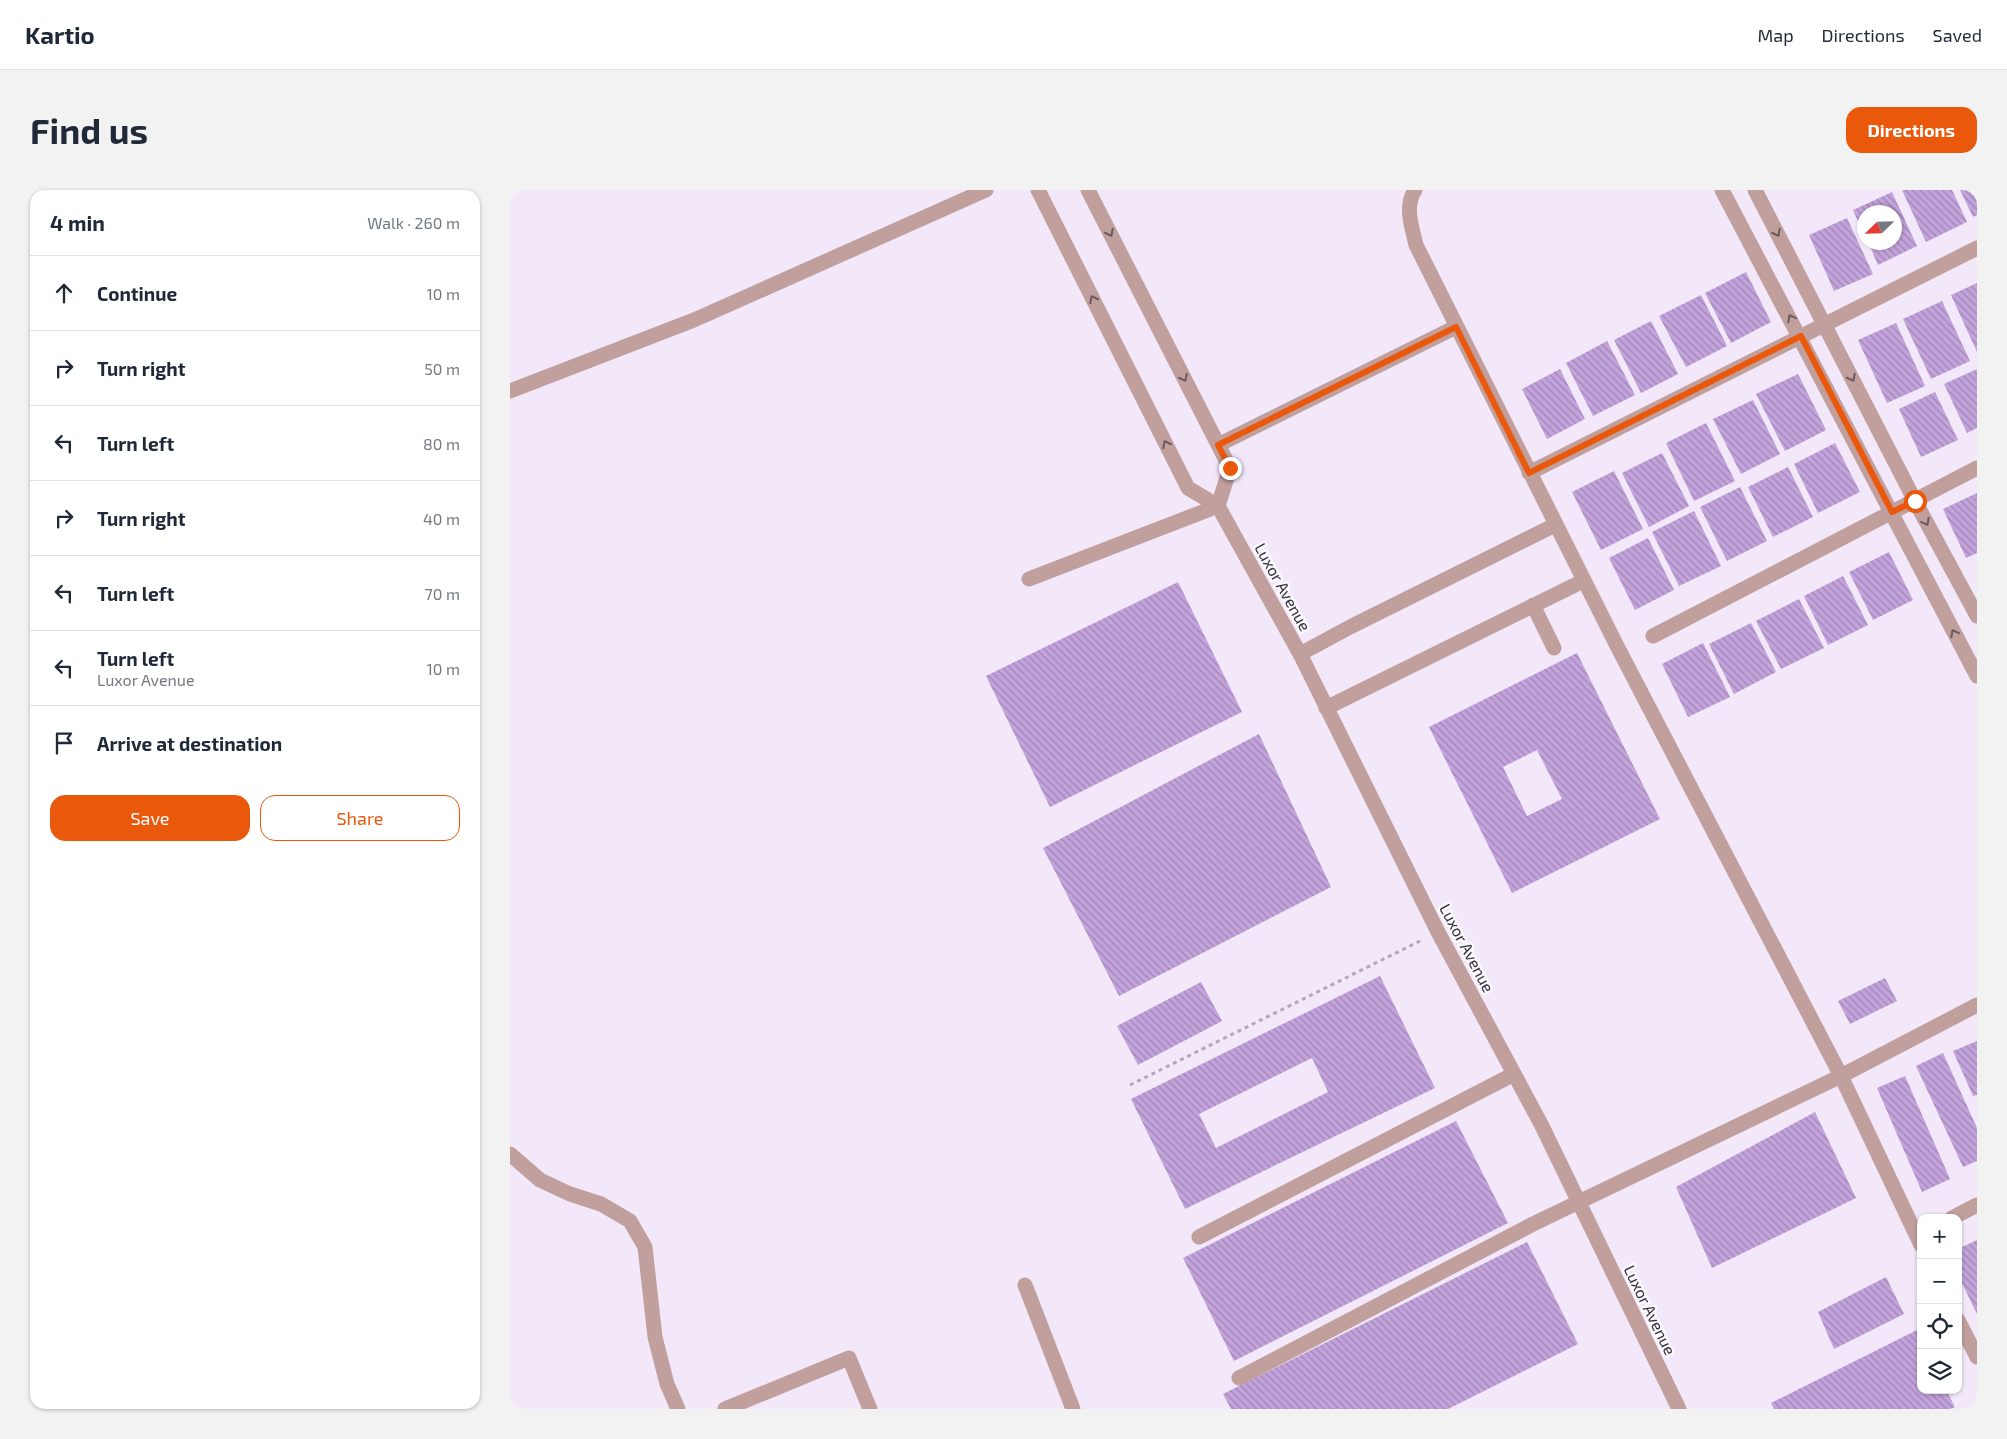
<!DOCTYPE html>
<meta charset="utf-8">
<style>
:root{--surface:#fff;--page:#f2f2f3;--text:#1f2937;--muted:#747a83;--line:#e0e1e3;--accent:#ea580c}
body{margin:0;font-family:"Exo 2",sans-serif;background:var(--page);color:var(--text)}
.controls{position:absolute;right:15px;bottom:15px;display:grid;overflow:hidden;border-radius:10px;box-shadow:0 1px 4px #0004}
.controls button{width:45px;height:45px;display:grid;place-items:center;padding:0;border:0;border-bottom:1px solid var(--line);background:var(--surface);color:var(--text);font:25px sans-serif}
.compass{position:absolute;left:1347px;top:15px;width:45px;height:45px;border-radius:50%;background:var(--surface);box-shadow:0 1px 4px #0004;rotate:247deg}
.stop{position:absolute;width:15px;height:15px;margin:-11px;border:4px solid #ea580c;border-radius:50%;background:#fff}
.stop.end{background:#ea580c;border-color:#fff;box-shadow:0 1px 5px #0008}
.list{margin:0;padding:0;list-style:none}
h2{display:flex;justify-content:space-between;align-items:center;height:65px;margin:0;padding:0 20px;font-size:21px}
h2 small{font-size:16px;font-weight:400;color:var(--muted)}
.list li{display:grid;grid-template-columns:32px 1fr auto;gap:15px;align-items:center;box-sizing:border-box;height:75px;padding:0 20px;border-top:1px solid var(--line)}
.list b{display:block;font-size:19px;white-space:nowrap}
.list p{margin:0;font-size:16px;white-space:nowrap;color:var(--muted)}
.list em{font-size:16px;font-style:normal;color:var(--muted)}
.actions{display:flex;gap:10px;padding:15px 20px}
.actions a{flex:1;padding:11px 0;border:1px solid var(--accent);border-radius:15px;text-align:center;font-size:18px;color:var(--accent)}
.actions .main{background:var(--accent);color:#fff}
.icon{flex:none;width:28px;height:28px;fill:none;stroke:currentColor;stroke-width:2;stroke-linecap:round;stroke-linejoin:round}
.map{position:relative;flex:none;width:1467px;height:1219px;overflow:hidden;border-radius:15px}
header{display:flex;align-items:center;gap:30px;box-sizing:border-box;height:70px;padding:0 25px;background:var(--surface);border-bottom:1px solid var(--line)}
header strong{font-size:24px}
nav{display:flex;gap:28px;margin-inline-start:auto;font-size:18px}
.intro{display:flex;align-items:center;justify-content:space-between;box-sizing:border-box;height:120px;padding:0 30px}
h1{margin:0;font-size:35px}
.button{padding:12px 22px;border-radius:15px;background:var(--accent);color:#fff;font-size:18px;font-weight:700}
main{display:flex;gap:30px;padding:0 30px}
aside{flex:1;background:var(--surface);border-radius:15px;box-shadow:0 1px 4px #0004}
.map>svg:first-child{display:block}
.building{fill:url(#building-back-hatch);fill-rule:evenodd}
.lines{fill:none;stroke-linecap:round;stroke-linejoin:round}
.path{stroke:#b1a9b6;stroke-width:3;stroke-dasharray:4 4;stroke-linecap:butt}
.street{stroke:#c09f9d;stroke-width:15}
.oneway{stroke:#6b5b5f}
.route{stroke:#ea580c;stroke-width:6}
.labels{text-anchor:middle;stroke-width:5;stroke-linejoin:round;paint-order:stroke}
.street-label{font-size:16px;fill:#322e35;stroke:#fcf8ff}
</style>
<header>
<strong>Kartio</strong>
<nav><a>Map</a><a>Directions</a><a>Saved</a></nav>
</header>
<div class="intro"><h1>Find us</h1><a class="button">Directions</a></div>
<main>
<aside>
<h2>4 min<small>Walk · 260 m</small></h2>
<ul class="list">
<li><svg class="icon" aria-label="ahead" viewBox="0 0 24 24"><path d="M12 20V5M6 11l6-6 6 6"/></svg><div><b>Continue</b></div><em>10 m</em></li>
<li><svg class="icon" aria-label="right" viewBox="0 0 24 24"><path d="M7 20v-9h11M14 6l5 5-5 5"/></svg><div><b>Turn right</b></div><em>50 m</em></li>
<li><svg class="icon" aria-label="left" viewBox="0 0 24 24"><path d="M17 20v-9H6M10 6l-5 5 5 5"/></svg><div><b>Turn left</b></div><em>80 m</em></li>
<li><svg class="icon" aria-label="right" viewBox="0 0 24 24"><path d="M7 20v-9h11M14 6l5 5-5 5"/></svg><div><b>Turn right</b></div><em>40 m</em></li>
<li><svg class="icon" aria-label="left" viewBox="0 0 24 24"><path d="M17 20v-9H6M10 6l-5 5 5 5"/></svg><div><b>Turn left</b></div><em>70 m</em></li>
<li><svg class="icon" aria-label="left" viewBox="0 0 24 24"><path d="M17 20v-9H6M10 6l-5 5 5 5"/></svg><div><b>Turn left</b><p>Luxor Avenue</p></div><em>10 m</em></li>
<li><svg class="icon" aria-label="arrive" viewBox="0 0 24 24"><path d="M6 21V4h12l-3 4 3 4H6"/></svg><div><b>Arrive at destination</b></div></li>
</ul>
<div class="actions"><a class="main">Save</a><a>Share</a></div>
</aside>
<div class="map">
<svg width="1467" height="1219" viewBox="0 0 1467 1219">
<defs>
<pattern id="building-back-hatch" width="6" height="6" patternUnits="userSpaceOnUse" patternTransform="scale(1.25)"><rect width="6" height="6" fill="#c3a3dc"/><path d="M-1 5l2 2M0 0l6 6M5-1l2 2" fill="none" stroke="#9f85b3"/></pattern>
</defs>
<rect width="100%" height="100%" fill="#f2e8f9"/>
<!-- building -->
<path class="building" d="M1392,0H1442L1457,32L1416,52Z
M1450,0H1467V25L1463,27Z
M1382,2L1407,56L1368,75L1358,52H1384V22H1354V45L1343,20Z
M1337,28L1363,84L1324,101L1299,45Z
M1236,82L1261,132L1221,153L1195,103Z
M1467,93V162L1441,105Z
M1191,105L1217,156L1176,177L1149,126Z
M1432,111L1460,171L1421,189L1393,129Z
M1141,131L1168,184L1131,203L1104,150Z
M1386,133L1415,196L1377,213L1348,150Z
M1097,151L1125,205L1083,226L1056,173Z
M1050,179L1075,229L1037,249L1012,199Z
M1467,179V238L1457,243L1434,194Z
M1288,184L1316,240L1275,261L1246,204Z
M1425,202L1448,250L1411,267L1389,219Z
M1243,210L1270,264L1231,284L1203,229Z
M1196,233L1225,291L1184,311L1156,253Z
M1325,253L1350,302L1308,323L1284,274Z
M1152,263L1179,316L1139,337L1112,283Z
M1278,277L1303,327L1263,347L1238,297Z
M1104,281L1133,339L1091,360L1062,302Z
M1230,297L1257,351L1217,371L1190,317Z
M1467,303V363L1456,368L1433,319Z
M1184,321L1211,376L1169,396L1142,342Z
M1138,348L1164,400L1125,420L1099,368Z
M1379,362L1403,410L1363,430L1339,382Z
M1333,386L1358,435L1318,455L1294,406Z
M668,392L732,522L540,617L476,486Z
M1289,409L1314,458L1271,479L1246,431Z
M1241,433L1266,482L1224,504L1199,454Z
M1193,453L1220,507L1178,527L1152,474Z
M1067,463L1150,629L1002,703L919,537ZM1027,560L1052,609L1017,626L993,577Z
M749,544L821,697L609,806L533,658Z
M870,786L925,898L675,1019L621,909ZM802,868L818,902L706,958L689,924Z
M1375,788L1387,811L1340,834L1328,811Z
M691,792L712,831L628,875L607,836Z
M1467,851V905L1463,906L1443,861Z
M1433,863L1467,938V971L1453,977L1406,876Z
M1395,886L1440,989L1412,1002L1367,898Z
M1305,922L1346,1008L1202,1078L1166,997Z
M946,931L998,1033L724,1171L673,1068Z
M1467,1050V1124L1448,1085V1059Z
M1017,1052L1068,1154L938,1219H721L713,1204Z
M1376,1087L1394,1124L1324,1159L1308,1122Z
M1407,1140L1411,1148V1200H1436L1445,1217L1440,1219H1264L1261,1213Z"/>
<g class="lines">
<!-- path -->
<path class="path" d="M620,895L910,751"/>
<!-- street -->
<path class="street" d="M528,0L678,298L708,316L790,464L928,742L1032,936L1169,1219
M578,0L720,278L708,316
M905,0C894,17 902,37 906,55L1107,456L1331,886L1411,1055
M1212,0L1467,486
M1245,0L1405,311L1467,426
M0,201L184,130L476,0
M708,255L946,137
M1019,283L1467,58
M519,389L708,316
M1023,415L1044,458
M1143,446L1467,278
M790,464L840,437L1045,335
M816,518L1073,391
M0,964L30,990L60,1004L91,1014L120,1031L135,1057L145,1147L157,1194L168,1219
M1442,1028L1467,1015
M689,1047L1004,884
M515,1095L563,1219
M1448,1130L1467,1167
M729,1188L1023,1034L1331,886L1467,815
M215,1219L339,1168L360,1219"/>
</g>
<!-- one-way arrows -->
<defs><path id="oneway-chevron" d="M-2-3.5L2.5 0L-2 3.5" fill="none" stroke-width="1.6" stroke-linecap="round" stroke-linejoin="round" transform="scale(1.25)"/></defs>
<g class="oneway">
<use href="#oneway-chevron" transform="translate(600 43) rotate(63)"/>
<use href="#oneway-chevron" transform="translate(1267 43) rotate(63)"/>
<use href="#oneway-chevron" transform="translate(583 109) rotate(-117)"/>
<use href="#oneway-chevron" transform="translate(1281 128) rotate(-118)"/>
<use href="#oneway-chevron" transform="translate(674 188) rotate(63)"/>
<use href="#oneway-chevron" transform="translate(1342 188) rotate(63)"/>
<use href="#oneway-chevron" transform="translate(656 254) rotate(-117)"/>
<use href="#oneway-chevron" transform="translate(1416 332) rotate(61)"/>
<use href="#oneway-chevron" transform="translate(1444 443) rotate(-118)"/>
</g>
<g class="lines">
<!-- route -->
<path class="route" d="M720,278L708,255L946,137L1019,283L1291,146L1382,322L1405,311"/>
</g>
<g class="labels">
<!-- street labels -->
<g class="street-label">
<text transform="translate(773 397) rotate(61)" y="6">Luxor Avenue</text>
<text transform="translate(957 758) rotate(62)" y="6">Luxor Avenue</text>
<text transform="translate(1140 1120) rotate(64)" y="6">Luxor Avenue</text>
</g>
</g>
</svg>
<div class="controls">
<button>+</button>
<button>−</button>
<button><svg class="icon" aria-label="locate" viewBox="0 0 24 24"><circle cx="12" cy="12" r="6"/><path d="M12 2v4M12 18v4M2 12h4M18 12h4"/></svg></button>
<button><svg class="icon" aria-label="layers" viewBox="0 0 24 24"><path d="M12 4l9 5-9 5-9-5zM3 14l9 5 9-5"/></svg></button>
</div>
<svg class="compass" viewBox="-18 -18 36 36"><path d="M0-13l5 13h-10z" fill="#e53935"/><path d="M0 13l5-13h-10z" fill="#747a83"/></svg>
<div class="stop" style="left:1405px;top:311px"></div>
<div class="stop end" style="left:720px;top:278px"></div>
</div>
</main>
